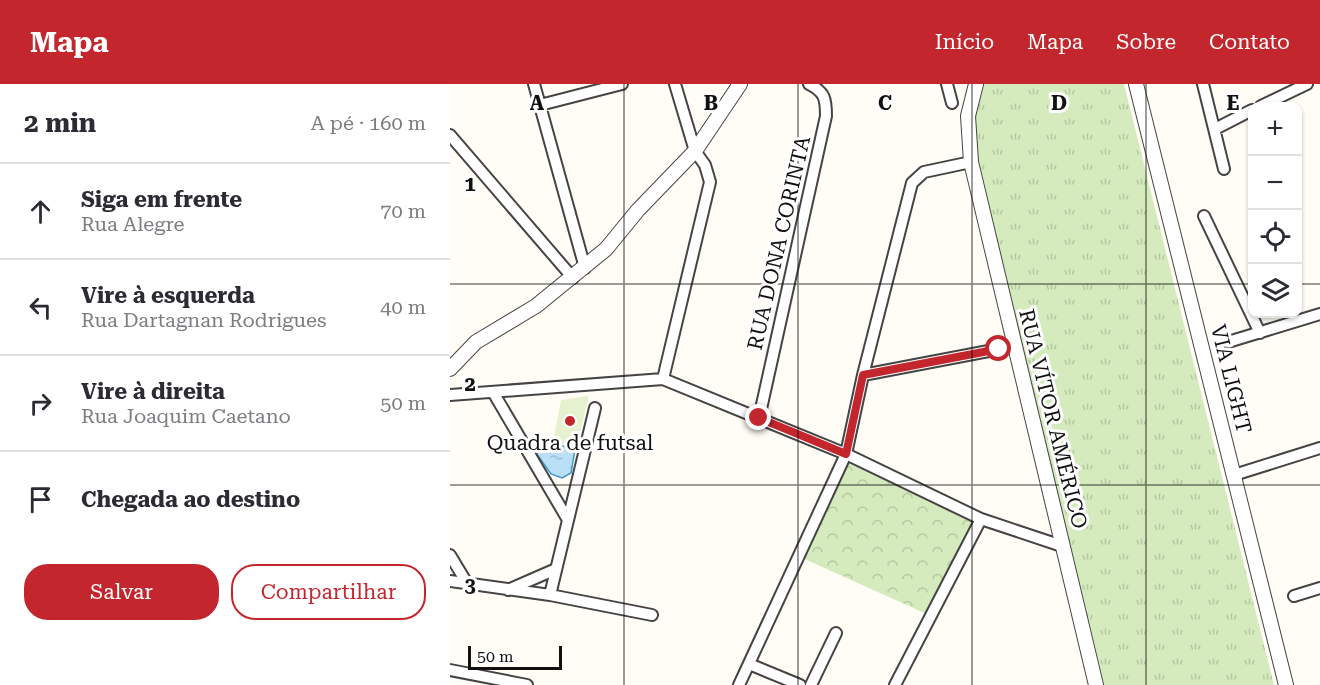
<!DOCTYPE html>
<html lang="pt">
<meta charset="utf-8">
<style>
:root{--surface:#fff;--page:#f2f2f3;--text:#2b2b33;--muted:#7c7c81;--line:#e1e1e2;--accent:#c4262e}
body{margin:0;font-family:"Roboto Serif",serif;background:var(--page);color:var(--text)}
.controls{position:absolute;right:18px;top:18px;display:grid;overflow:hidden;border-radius:12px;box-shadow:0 2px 4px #0004}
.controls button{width:54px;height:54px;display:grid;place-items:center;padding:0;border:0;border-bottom:2px solid var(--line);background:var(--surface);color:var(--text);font:30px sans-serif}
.scale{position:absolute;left:18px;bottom:15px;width:94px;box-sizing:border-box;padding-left:6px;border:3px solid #111;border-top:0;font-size:16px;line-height:21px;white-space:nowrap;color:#111;-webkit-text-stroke:4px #fff;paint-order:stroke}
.stop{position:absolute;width:18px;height:18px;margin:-14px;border:4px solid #c4262e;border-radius:50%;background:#fff}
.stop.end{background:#c4262e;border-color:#fff;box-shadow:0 2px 6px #0008}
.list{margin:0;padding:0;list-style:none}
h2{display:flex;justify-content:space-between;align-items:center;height:78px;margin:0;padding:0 24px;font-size:26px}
h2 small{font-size:20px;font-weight:400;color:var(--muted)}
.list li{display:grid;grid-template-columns:39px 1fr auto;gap:18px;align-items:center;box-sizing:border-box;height:96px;padding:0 24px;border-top:2px solid var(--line)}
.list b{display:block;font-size:22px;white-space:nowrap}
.list p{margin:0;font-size:20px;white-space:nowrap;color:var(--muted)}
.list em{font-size:20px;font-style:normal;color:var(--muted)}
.actions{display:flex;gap:12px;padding:18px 24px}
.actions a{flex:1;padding:14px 0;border:2px solid var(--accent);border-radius:24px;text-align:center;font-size:21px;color:var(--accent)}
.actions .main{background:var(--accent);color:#fff}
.icon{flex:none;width:33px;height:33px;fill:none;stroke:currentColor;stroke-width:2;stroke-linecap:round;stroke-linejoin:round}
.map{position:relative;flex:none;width:870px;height:601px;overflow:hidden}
header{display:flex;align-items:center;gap:36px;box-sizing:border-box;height:84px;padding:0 30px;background:var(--accent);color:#fff}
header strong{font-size:28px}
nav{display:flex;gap:33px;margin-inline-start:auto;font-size:21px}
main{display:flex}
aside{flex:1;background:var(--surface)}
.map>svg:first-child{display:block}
.grass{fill:url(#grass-tufts)}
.park{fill:url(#park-crowns)}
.pitch{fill:#e6f2cf}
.water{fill:url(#water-ripples);stroke:#3f96cf;stroke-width:1.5}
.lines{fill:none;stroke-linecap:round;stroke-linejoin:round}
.minor-casing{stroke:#444;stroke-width:14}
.tertiary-casing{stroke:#444;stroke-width:16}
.minor{stroke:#fff;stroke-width:10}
.tertiary{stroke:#fff;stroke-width:14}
.route{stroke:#c4262e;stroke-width:8}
.grid{fill:none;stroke:#111;stroke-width:1.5;stroke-opacity:0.55}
.poi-dot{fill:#c4262e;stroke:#fff;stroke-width:2}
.labels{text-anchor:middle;stroke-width:6;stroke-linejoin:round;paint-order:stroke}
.street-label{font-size:21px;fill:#111;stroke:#fff}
.poi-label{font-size:21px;fill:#111;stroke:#fff}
.grid-label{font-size:20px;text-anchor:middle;font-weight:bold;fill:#111;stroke:#fff;stroke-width:6;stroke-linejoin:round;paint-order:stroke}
</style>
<header>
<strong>Mapa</strong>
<nav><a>Início</a><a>Mapa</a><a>Sobre</a><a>Contato</a></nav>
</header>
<main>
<aside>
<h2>2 min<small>A pé · 160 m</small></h2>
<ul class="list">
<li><svg class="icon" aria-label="ahead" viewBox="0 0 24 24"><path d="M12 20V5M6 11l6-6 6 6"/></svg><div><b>Siga em frente</b><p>Rua Alegre</p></div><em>70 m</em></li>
<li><svg class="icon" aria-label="left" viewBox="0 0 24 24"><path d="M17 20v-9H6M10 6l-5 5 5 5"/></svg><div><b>Vire à esquerda</b><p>Rua Dartagnan Rodrigues</p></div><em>40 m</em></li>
<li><svg class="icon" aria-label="right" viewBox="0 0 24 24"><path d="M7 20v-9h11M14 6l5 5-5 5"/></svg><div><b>Vire à direita</b><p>Rua Joaquim Caetano</p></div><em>50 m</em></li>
<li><svg class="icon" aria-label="arrive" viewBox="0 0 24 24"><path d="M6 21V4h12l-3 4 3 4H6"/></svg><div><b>Chegada ao destino</b></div></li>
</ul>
<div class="actions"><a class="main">Salvar</a><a>Compartilhar</a></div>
</aside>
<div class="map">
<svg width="870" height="601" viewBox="0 0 870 601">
<defs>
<pattern id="grass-tufts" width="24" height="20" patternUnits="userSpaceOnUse" patternTransform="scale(1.5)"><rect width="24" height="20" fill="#d5ebbd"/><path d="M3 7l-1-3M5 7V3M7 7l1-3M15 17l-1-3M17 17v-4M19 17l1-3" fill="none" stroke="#b6c8a1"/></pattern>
<pattern id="park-crowns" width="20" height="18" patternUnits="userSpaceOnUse" patternTransform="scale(1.5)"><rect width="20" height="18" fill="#d5ebbd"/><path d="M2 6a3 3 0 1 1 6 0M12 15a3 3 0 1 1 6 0" fill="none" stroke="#b6c8a1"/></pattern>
<pattern id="water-ripples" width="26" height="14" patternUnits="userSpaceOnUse" patternTransform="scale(1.5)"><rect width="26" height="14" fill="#b9e0f7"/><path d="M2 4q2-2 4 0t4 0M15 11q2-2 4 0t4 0" fill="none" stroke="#9ebfd3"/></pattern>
</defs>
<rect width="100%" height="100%" fill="#fffdf5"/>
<!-- grass -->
<path class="grass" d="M529,0H674L824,601H648L603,413L599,376L587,323L575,299L518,49Z"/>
<!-- park -->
<path class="park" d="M396,370L531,435L481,532L348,472Z"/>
<!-- pitch -->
<path class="pitch" d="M139,312L126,364L103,358L111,316Z"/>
<!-- water -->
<path class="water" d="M95,358L125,365L121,389L112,394L101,390L84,366Z"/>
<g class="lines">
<defs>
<path id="minor" d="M84,0L135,184
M497,0L502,19
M753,0L774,85
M90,21L172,0
M811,22L857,0
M765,45L802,26
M0,51L123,194
M754,132L810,249
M778,258L870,230
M413,291L549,265
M213,295L260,98L255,81L245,67L225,0
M43,308L118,436
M0,311L213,295L396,370L531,435L612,462
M309,334L376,32C376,15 375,8 359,0
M784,391L870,364
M0,471L18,501
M0,497L100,511L202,531
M58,506L106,485
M100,511L145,324
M844,512L870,504
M299,580L350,601
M0,586L77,601
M289,601L396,370L413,291L462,99L474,88L521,78
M361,601L386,549
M445,601L531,435"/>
<path id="tertiary" d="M526,0L518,32L521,78L646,601
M686,0L836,601
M0,285L26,258L86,222L156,165L188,126L245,67L290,0"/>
</defs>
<!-- minor casing -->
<use href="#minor" class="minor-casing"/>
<!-- tertiary casing -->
<use href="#tertiary" class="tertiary-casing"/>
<!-- minor -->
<use href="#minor" class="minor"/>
<!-- tertiary -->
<use href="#tertiary" class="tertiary"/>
</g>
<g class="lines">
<!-- route -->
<path class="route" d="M309,334L396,370L413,291L549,265"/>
</g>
<!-- grid -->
<path class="grid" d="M174,0V601M348,0V601M522,0V601M696,0V601M0,200H802M848,200H870M0,401H870"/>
<!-- markers -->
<circle class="poi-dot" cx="120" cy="337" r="6"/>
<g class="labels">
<!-- street labels -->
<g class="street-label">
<text transform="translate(329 159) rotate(-77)" y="7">RUA DONA CORINTA</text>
<text transform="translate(781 295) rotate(76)" y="7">VIA LIGHT</text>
<text transform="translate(603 335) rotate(76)" y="7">RUA VÍTOR AMÉRICO</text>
</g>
<!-- poi labels -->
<g class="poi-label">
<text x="120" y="366">Quadra de futsal</text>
</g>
</g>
<g class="grid-label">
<text x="87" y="26">A</text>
<text x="261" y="26">B</text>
<text x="435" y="26">C</text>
<text x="609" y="26">D</text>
<text x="783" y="26">E</text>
<text x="20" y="107">1</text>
<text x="20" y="307">2</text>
<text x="20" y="508">3</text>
</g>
</svg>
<div class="controls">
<button>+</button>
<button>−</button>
<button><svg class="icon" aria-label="locate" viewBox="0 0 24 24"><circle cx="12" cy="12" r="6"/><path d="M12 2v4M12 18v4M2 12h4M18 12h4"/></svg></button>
<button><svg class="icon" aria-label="layers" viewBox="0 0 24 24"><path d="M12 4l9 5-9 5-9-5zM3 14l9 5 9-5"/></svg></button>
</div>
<div class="scale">50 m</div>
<div class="stop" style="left:549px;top:265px"></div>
<div class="stop end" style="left:309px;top:334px"></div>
</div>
</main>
